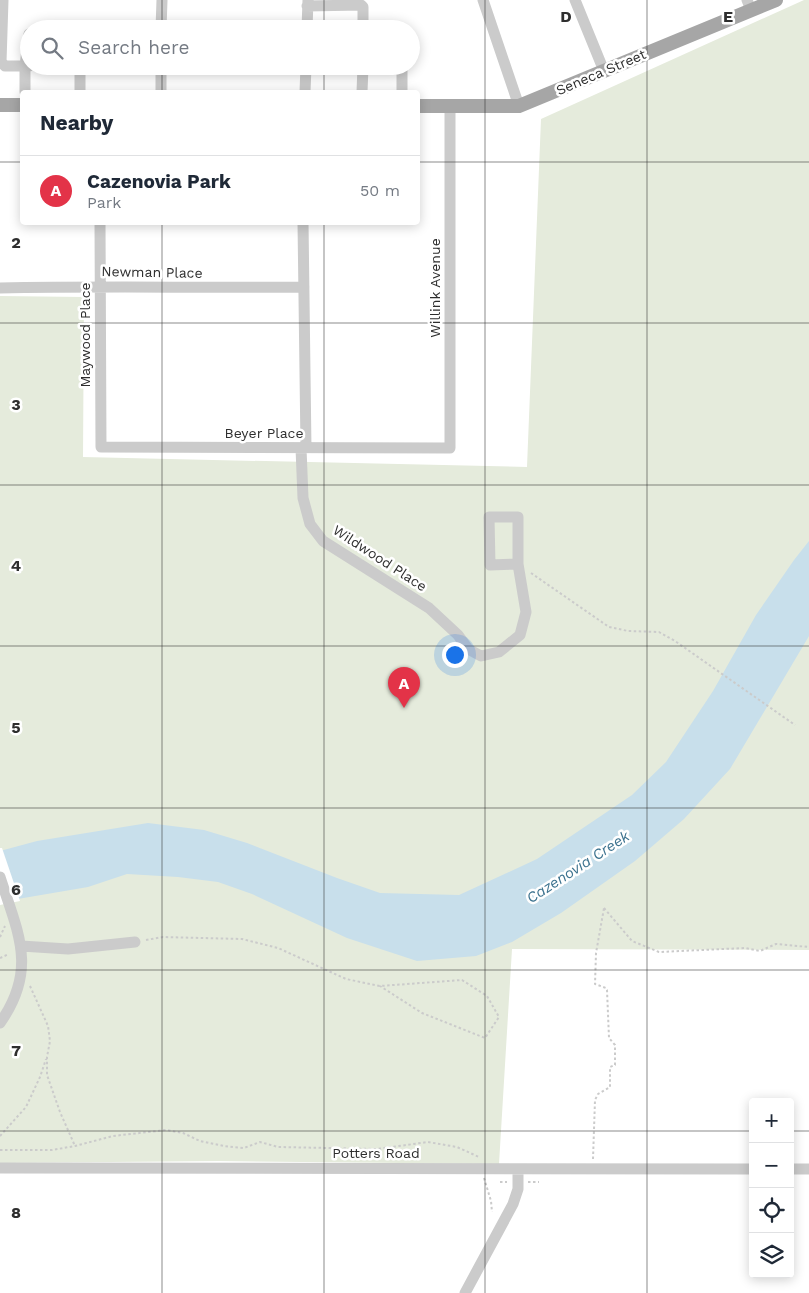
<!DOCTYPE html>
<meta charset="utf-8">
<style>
:root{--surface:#fff;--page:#f6f6f7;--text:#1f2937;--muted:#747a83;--line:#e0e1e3;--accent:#e33348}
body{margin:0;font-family:"Work Sans",sans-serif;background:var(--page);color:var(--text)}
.controls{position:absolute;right:15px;bottom:15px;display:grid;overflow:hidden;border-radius:5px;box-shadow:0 2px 12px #0003}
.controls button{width:45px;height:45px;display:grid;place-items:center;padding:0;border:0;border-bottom:1px solid var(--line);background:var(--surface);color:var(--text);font:25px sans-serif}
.you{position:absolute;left:454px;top:654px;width:18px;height:18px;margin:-12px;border:4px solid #fff;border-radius:50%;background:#1a73e8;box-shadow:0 0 0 8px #1a73e833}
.badge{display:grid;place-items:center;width:32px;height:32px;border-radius:50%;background:var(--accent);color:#fff;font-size:16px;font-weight:700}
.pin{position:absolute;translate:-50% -41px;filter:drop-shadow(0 1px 2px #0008)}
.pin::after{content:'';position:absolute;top:26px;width:18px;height:15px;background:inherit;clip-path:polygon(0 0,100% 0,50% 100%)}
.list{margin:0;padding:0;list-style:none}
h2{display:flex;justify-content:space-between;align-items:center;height:65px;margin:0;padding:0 20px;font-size:21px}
h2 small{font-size:16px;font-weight:400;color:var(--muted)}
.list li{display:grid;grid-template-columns:32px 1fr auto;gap:15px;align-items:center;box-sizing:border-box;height:70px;padding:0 20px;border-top:1px solid var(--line)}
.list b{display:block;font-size:19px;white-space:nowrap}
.list p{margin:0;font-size:16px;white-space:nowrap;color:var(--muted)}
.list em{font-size:16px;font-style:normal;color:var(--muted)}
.icon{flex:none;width:28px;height:28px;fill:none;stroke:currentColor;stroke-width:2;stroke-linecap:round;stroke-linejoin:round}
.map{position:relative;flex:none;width:809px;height:1293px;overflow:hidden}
.search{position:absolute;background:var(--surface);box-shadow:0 2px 12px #0003;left:20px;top:20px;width:400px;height:55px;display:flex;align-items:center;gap:12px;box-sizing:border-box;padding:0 18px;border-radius:28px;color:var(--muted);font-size:19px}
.panel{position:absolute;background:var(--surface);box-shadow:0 2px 12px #0003;left:20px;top:90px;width:400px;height:135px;border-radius:5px}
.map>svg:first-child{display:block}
.green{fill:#e5ebdc}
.water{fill:#c8dfeb}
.pier{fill:#fff}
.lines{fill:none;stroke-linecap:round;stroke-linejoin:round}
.path{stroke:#cbcbcb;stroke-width:2;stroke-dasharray:2.5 2.5;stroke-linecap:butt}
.minor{stroke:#cbcbcb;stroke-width:11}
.major{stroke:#a6a6a6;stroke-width:14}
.grid{fill:none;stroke:#2e2e2e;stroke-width:1;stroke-opacity:0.55}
.labels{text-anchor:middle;stroke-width:5;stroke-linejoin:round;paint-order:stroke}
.street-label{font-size:14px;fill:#2e2e2e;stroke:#fff}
.water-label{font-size:15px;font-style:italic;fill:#3d738f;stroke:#fff}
.grid-label{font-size:16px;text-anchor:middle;font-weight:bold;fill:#2e2e2e;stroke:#fff;stroke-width:5;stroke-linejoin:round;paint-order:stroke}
</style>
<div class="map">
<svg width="809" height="1293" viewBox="0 0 809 1293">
<rect width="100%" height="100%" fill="#fff"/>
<!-- green -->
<path class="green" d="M804,0H809V950L512,949L499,1164L219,1161L0,1163V296L84,297L83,457L527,467L541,119Z"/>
<!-- water -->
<path class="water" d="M809,541V636L730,769L684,819L635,861L561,913L512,942L476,956L417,961L347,938L252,894L218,882L178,877L127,874L88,887L0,902V851L37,841L148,823L204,830L247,843L337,878L380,893L459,895L537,859L632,795L666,762L713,691L756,615L794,560Z"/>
<!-- pier -->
<path class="pier" d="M0,848H2L20,901L0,905Z"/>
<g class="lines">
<!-- path -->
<path class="path" d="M531,573L609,627L628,631L659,632L675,641L795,725
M604,908L632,941L659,952L745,948L760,951L776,944L809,947
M0,937L5,926
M146,940L163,937L242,939L278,948L346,979L380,986L462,980L487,996L499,1017L485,1038L422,1013L380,986
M0,958L9,954
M30,986L48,1026L50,1041L47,1057V1075L60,1112L75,1146
M0,1136L26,1107L40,1077L46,1059
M0,1150H52L75,1146L113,1136L166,1130L183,1133L200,1141L224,1146L244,1148L260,1142L278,1147L377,1149L428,1142L457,1147L479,1157
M593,1159L595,1100L598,1094L610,1087V1067L615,1065V1045L609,1038L607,990L606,988L595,984L596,953L604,908
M484,1178L491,1201L492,1212
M500,1182H507
M528,1182H539"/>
<!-- minor -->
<path class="minor" d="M3,0L1,62L5,66H25V92
M483,0L519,106
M575,0L604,71
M747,0L751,10
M307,6L361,5L363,7V29
M161,29L162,0
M307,29L308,0
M29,34L25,66H29
M80,92V66
M161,92V66
M305,92L306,66
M362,92L363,66
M402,92V66
M100,222L101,447L450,448V107
M303,222L306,448
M0,288C101,286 203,288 304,287
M301,448L303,498L310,524L323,541L429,608L458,635L468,649L481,656L499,652L520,635L526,612L518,564V517H489L490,565L518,564
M0,877C18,933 38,969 0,1023
M21,946L68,949L135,942
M0,1168L753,1169
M790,1169H809
M465,1293L513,1204L518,1189V1170"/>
<!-- major -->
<path class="major" d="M0,105H22
M418,106H519L776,0"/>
</g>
<!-- grid -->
<path class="grid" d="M162,0V29M324,0V29M485,0V1293M647,0V1293M162,66V92M324,66V92M0,162H22M418,162H809M162,222V1293M324,222V1293M0,323H809M0,485H809M0,646H809M0,808H809M0,970H809M0,1131H753M790,1131H809"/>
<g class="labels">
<!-- street labels -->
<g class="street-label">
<text transform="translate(601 72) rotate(-23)" y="5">Seneca Street</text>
<text transform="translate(152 272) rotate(1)" y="5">Newman Place</text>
<text transform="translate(435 288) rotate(-90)" y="5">Willink Avenue</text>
<text transform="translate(85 335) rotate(-90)" y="5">Maywood Place</text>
<text x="264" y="438">Beyer Place</text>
<text transform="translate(380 558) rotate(33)" y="5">Wildwood Place</text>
<text x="376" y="1158">Potters Road</text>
</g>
<!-- water labels -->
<g class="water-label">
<text transform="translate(578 867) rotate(-33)" y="5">Cazenovia Creek</text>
</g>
</g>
<g class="grid-label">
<text x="566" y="22">D</text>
<text x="728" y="22">E</text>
<text x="16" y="248">2</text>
<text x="16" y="410">3</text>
<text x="16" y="571">4</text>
<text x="16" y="733">5</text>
<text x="16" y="895">6</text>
<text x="16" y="1056">7</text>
<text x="16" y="1218">8</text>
</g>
</svg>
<div class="controls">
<button>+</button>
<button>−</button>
<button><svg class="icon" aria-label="locate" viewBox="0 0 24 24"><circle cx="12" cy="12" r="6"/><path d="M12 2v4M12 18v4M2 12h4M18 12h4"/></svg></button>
<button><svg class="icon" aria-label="layers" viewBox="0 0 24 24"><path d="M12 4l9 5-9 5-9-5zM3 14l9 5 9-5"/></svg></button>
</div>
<div class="you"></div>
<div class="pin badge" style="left:404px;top:708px">A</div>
<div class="search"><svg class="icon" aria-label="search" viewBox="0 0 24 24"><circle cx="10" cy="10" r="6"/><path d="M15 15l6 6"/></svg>Search here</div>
<section class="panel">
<h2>Nearby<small></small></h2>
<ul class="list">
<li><span class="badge">A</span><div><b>Cazenovia Park</b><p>Park</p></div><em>50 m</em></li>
</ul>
</section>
</div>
